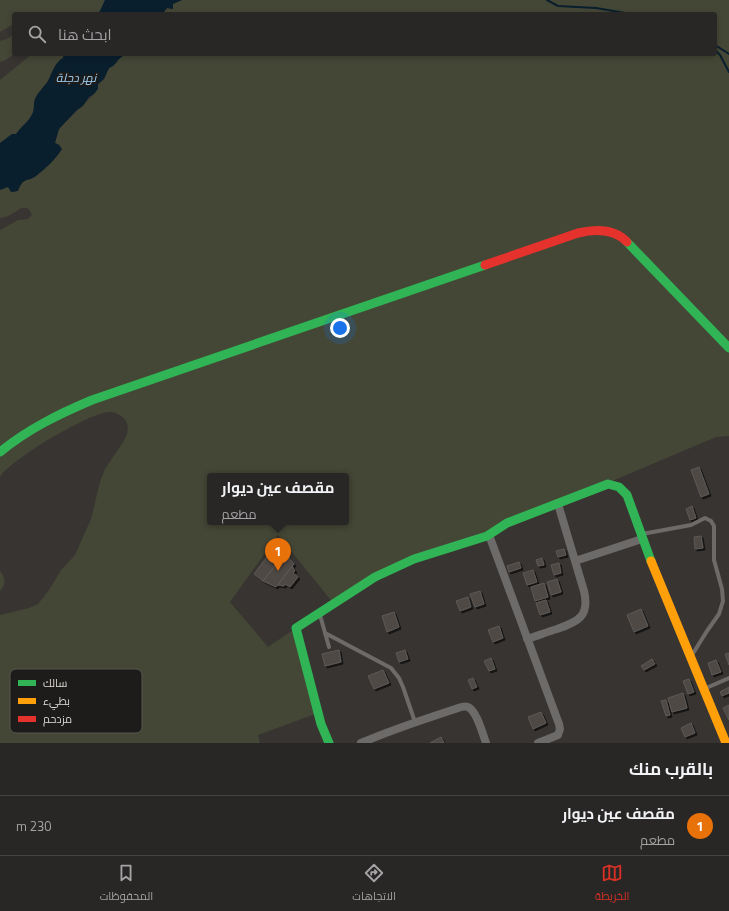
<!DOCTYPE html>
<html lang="ar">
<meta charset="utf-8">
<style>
:root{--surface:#292725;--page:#353332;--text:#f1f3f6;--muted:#a5a5a7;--line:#454442;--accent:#d93025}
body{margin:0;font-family:"Titillium Web",Cairo,sans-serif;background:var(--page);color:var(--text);direction:rtl}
.you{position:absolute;left:340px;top:328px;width:14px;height:14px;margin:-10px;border:3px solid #fff;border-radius:50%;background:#1a73e8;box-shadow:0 0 0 6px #1a73e833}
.badge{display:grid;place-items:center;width:26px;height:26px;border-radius:50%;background:var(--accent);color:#fff;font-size:13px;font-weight:700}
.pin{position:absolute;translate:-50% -33px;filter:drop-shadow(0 1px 2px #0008)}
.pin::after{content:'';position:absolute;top:21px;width:14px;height:12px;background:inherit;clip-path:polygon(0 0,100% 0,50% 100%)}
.popup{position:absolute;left:207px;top:473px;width:142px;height:52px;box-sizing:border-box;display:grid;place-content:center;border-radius:4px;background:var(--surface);filter:drop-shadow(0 1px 3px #0005);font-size:13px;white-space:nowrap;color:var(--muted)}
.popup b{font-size:15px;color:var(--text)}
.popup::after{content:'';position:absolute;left:50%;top:100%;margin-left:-8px;border:8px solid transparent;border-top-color:var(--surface)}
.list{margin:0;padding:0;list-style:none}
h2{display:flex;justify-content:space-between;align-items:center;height:52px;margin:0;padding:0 16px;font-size:17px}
h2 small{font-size:13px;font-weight:400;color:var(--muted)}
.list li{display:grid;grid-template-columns:26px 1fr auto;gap:12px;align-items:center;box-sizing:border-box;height:60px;padding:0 16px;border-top:1px solid var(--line)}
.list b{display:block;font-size:15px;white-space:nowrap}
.list p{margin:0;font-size:13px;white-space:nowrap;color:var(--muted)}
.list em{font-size:13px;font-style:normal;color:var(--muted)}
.icon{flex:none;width:22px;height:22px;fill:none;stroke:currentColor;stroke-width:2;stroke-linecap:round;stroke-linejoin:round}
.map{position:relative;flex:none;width:729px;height:743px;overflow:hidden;direction:ltr}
.search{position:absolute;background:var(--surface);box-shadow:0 2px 6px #0003;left:12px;right:12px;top:12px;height:44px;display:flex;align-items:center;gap:10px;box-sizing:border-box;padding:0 14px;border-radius:4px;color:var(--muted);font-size:15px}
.sheet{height:112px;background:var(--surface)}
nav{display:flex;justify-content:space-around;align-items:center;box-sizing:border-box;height:56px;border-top:1px solid var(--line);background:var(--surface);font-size:11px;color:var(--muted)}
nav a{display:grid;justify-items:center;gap:2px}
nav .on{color:var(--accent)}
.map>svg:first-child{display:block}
.green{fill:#444736;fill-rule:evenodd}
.water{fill:#091f2d}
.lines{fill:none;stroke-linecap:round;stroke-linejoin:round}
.stream{stroke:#091f2d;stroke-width:2}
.building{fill:#4f4944;stroke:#5c5958;filter:url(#shadow)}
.lane{stroke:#6d6a6a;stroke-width:4}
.street{stroke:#6d6a6a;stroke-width:8}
.fast{stroke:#30b455;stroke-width:9}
.slow{stroke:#ff9f0a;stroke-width:9}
.jam{stroke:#e5322d;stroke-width:9}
.labels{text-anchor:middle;stroke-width:4;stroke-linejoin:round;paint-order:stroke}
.water-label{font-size:12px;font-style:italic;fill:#9dcff4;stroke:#1e1c1a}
.key{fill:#1e1c1a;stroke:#575553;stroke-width:1}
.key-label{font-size:11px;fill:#dddad7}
</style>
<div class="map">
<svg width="729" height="743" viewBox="0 0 729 743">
<defs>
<filter id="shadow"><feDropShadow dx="2" dy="2" stdDeviation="0" flood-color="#0009"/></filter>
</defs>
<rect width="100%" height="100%" fill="#373431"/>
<!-- green -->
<path class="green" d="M0,0H105L100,11L96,14H14V24L0,32Z
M182,0H729V436L716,437L558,504L426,554L334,604L278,535L230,602L268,647L296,628L318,713L258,735L260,743H0V615L29,608L38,604L49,590L61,570L75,555L91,519L100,482L105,469L125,439C128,433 129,427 126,421C123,416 116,412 111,412C91,411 10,460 0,477V230L18,220L28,219L32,215L29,209C20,205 18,212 10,215C7,217 3,217 0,218V190L8,187L13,192H15C19,189 19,185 23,182C27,178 32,179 37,175C46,168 54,160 61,150L60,145L55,143C56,138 57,132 60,128C67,118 98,95 98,85L104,79L109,68L117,63L118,60L125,54H715V14H164L163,12L167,8L172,9L173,4ZM210,476H346V522H210Z
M14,34V54L6,60L0,62V41L7,39Z
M32,54H64L63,58C55,62 52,73 48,81C44,87 38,92 35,99C33,104 35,110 32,115C28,122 21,126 16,134H12L0,143V80Z
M0,571C6,578 6,584 0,591Z"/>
<!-- water -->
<path class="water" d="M105,0H182L173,4V9L167,8L164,12V14H96L100,11Z
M64,54H125L118,60L113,66L109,68L104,79L98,84V89L94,94L89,97L83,106L77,110L59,129L55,143L59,145L62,149C55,160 46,168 36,176C26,183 24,176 18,191L11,192L8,187L0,190V143L12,134H16C21,126 29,122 32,114C35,110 33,104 35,99C38,92 44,87 48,81C52,73 55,62 63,58Z"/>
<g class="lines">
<!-- stream -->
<path class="stream" d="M547,0L558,6L596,8L631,14
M715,45L729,54
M715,50L720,55L729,72"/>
</g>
<!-- building -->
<path class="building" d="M699,467L709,494L701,497L691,470Z
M692,506L696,518L690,520L686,509Z
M701,536L703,548L695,549L694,537Z
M275,546L285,553L263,581L254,574Z
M564,549L566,555L558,557L556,551Z
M285,553L294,564L276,587L263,581Z
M542,558L544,565L538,566L536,560Z
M519,562L521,568L509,572L507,566Z
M559,563L561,573L554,575L551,565Z
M292,566L295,571L293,573L298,577L290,587L285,584L284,586L278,585Z
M533,570L537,582L527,585L523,573Z
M557,579L561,592L551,595L547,582Z
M544,583L548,597L535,601L531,587Z
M480,591L484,604L475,607L470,594Z
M468,597L471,607L460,611L456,601Z
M546,600L550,612L540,615L536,603Z
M641,609L648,626L634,632L627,615Z
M394,612L399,627L387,632L382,616Z
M499,626L503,638L493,642L488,630Z
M339,650L341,662L325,666L322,654Z
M405,650L408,659L399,662L396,653Z
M729,653V665L725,654Z
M491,658L495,669L489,671L484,661Z
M652,659L655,664L644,670L641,666Z
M716,660L721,672L712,675L708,663Z
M383,670L389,683L374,689L368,676Z
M473,678L477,687L472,689L468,680Z
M689,679L694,692L688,694L683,681Z
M729,687V693L722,696L720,692Z
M683,693L687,708L672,712L668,698Z
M666,700L670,715L666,716L661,701Z
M729,705V720L723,708Z
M541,712L546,723L533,729L528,717Z
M691,723L695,733L685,737L681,728Z
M441,737L444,743H430Z"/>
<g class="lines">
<!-- lane -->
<path class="lane" d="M642,534L691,525L705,518L711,521L714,526V560L722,589L723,601L719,614L707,631L692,655
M320,615L329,647
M325,633L391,668L399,678L403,687L415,722
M704,689L729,678"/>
<!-- street -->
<path class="street" d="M489,535L559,724L560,729L558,735L538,743
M575,561L642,539
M527,639C537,636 547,632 557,629C578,622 590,616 584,591L558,504
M361,743C393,729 425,719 458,708C461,707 465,706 468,707C477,711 483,735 486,743"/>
<!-- fast -->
<path class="fast" d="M627,242L729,348
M0,452C28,429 59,414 92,400L485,265
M329,743L321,724L296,628L375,577L414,559L487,536L507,523L608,484L619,487L627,495L651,561"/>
<!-- slow -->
<path class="slow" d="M651,561L726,743"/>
<!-- jam -->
<path class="jam" d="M485,265L578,233C595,229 614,228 627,242"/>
</g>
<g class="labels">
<!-- water labels -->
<g class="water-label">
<text x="76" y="82">نهر دجلة</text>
</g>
</g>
<!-- legend -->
<rect x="10" y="669" width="132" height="64" rx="6" class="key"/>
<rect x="18" y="680" width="18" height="6" fill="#30b455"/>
<rect x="18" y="698" width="18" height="6" fill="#ff9f0a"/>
<rect x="18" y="716" width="18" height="6" fill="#e5322d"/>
<g class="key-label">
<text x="43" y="687">سالك</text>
<text x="43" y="705">بطيء</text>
<text x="43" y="723">مزدحم</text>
</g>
</svg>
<div class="you"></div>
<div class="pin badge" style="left:278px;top:571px;background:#e8710a">1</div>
<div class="popup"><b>مقصف عين ديوار</b>مطعم</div>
<div class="search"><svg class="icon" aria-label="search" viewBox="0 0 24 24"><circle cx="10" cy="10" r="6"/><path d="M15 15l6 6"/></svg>ابحث هنا</div>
</div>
<section class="sheet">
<h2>بالقرب منك<small></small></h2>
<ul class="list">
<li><span class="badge" style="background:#e8710a">1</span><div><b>مقصف عين ديوار</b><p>مطعم</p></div><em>230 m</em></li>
</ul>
</section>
<nav>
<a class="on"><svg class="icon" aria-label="map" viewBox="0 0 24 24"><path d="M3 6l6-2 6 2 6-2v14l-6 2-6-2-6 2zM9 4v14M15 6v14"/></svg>الخريطة</a>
<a><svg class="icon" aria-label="directions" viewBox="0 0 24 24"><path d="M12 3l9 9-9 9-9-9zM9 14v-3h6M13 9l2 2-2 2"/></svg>الاتجاهات</a>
<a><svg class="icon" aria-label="saved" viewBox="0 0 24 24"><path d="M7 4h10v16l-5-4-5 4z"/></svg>المحفوظات</a>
</nav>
